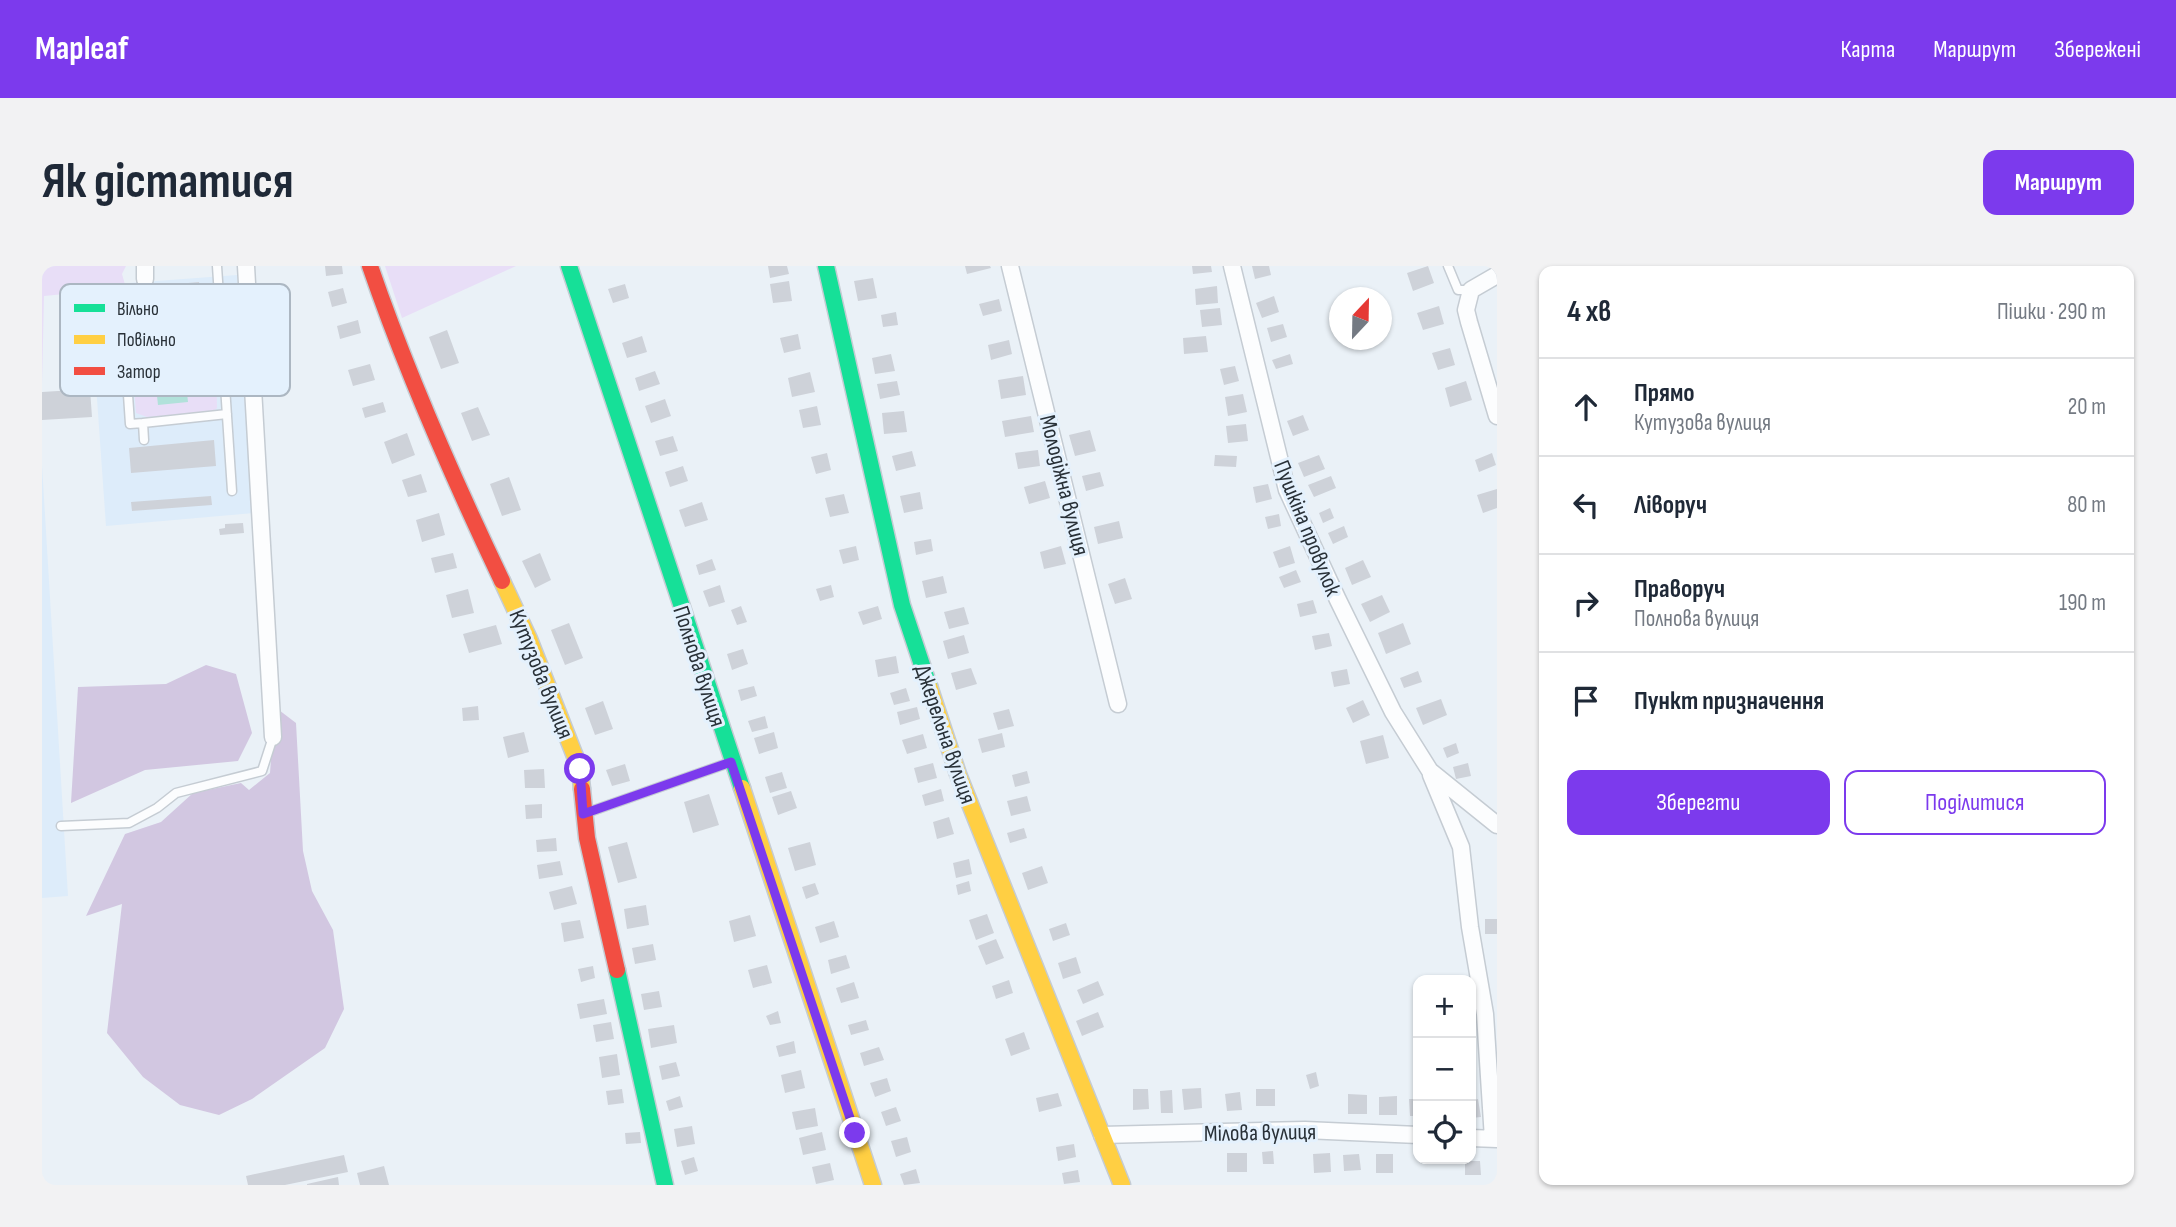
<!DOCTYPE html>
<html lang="uk">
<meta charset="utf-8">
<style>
:root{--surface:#fff;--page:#f2f2f3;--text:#1f2937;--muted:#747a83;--line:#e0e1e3;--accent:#7c3aed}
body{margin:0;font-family:"Sofia Sans Condensed",sans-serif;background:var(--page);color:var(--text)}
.controls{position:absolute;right:21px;bottom:21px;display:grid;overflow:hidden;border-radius:14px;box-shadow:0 2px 5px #0004}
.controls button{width:63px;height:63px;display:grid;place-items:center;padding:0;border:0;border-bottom:2px solid var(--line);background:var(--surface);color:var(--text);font:35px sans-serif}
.compass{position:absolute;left:1287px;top:21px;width:63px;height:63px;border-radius:50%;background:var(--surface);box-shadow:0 2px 5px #0004;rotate:22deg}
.stop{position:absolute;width:21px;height:21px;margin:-16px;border:5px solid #7c3aed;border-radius:50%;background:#fff}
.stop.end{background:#7c3aed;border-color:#fff;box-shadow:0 2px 7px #0008}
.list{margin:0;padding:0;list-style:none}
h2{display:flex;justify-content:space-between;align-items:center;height:91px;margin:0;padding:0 28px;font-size:30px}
h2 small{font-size:23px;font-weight:400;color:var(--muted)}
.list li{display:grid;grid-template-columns:46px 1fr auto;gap:21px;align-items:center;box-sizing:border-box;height:98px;padding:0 28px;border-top:2px solid var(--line)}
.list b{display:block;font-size:26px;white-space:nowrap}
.list p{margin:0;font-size:23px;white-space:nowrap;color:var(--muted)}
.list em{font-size:23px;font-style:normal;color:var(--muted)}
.actions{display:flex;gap:14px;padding:21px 28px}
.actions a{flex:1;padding:16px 0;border:2px solid var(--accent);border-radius:14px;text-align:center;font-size:24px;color:var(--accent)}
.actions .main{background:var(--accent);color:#fff}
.icon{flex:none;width:38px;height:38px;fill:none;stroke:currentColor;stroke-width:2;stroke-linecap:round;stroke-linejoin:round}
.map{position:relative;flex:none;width:1455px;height:919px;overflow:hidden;border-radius:14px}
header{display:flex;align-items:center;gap:42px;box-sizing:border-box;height:98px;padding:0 35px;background:var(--accent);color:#fff}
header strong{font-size:33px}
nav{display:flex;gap:38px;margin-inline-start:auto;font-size:24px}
.intro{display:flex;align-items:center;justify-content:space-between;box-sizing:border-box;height:168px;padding:0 42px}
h1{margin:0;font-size:49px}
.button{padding:18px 32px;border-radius:14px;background:var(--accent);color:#fff;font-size:24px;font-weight:700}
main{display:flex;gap:42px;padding:0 42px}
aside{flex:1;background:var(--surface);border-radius:14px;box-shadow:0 2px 5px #0004}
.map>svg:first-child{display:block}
.built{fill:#ddecfa}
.green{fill:#e8def7}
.forest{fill:#d2c7e1}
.water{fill:#b1e1da}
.building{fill:#ced2d9}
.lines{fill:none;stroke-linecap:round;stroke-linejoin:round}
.lane-casing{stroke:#c5ccd3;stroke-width:11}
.street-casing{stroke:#c5ccd3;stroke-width:19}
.fast-casing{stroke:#c5ccd3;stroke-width:19}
.slow-casing{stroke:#c5ccd3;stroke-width:19}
.jam-casing{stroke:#c5ccd3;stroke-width:19}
.lane{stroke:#fcfdfe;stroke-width:8}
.street{stroke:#fcfdfe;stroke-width:16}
.fast{stroke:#16e098;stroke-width:16}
.slow{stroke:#ffcf43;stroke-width:16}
.jam{stroke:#f24e42;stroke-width:16}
.route{stroke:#7c3aed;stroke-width:9}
.labels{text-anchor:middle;stroke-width:6;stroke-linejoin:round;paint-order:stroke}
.street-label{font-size:23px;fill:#293138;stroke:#e4f1fd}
.key{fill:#e4f1fd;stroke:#acb7c2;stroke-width:2}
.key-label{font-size:19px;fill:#293138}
</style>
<header>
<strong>Mapleaf</strong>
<nav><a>Карта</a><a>Маршрут</a><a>Збережені</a></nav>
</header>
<div class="intro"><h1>Як дістатися</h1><a class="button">Маршрут</a></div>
<main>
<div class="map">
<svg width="1455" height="919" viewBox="0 0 1455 919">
<rect width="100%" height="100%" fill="#eaf1f7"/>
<!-- built -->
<path class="built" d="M195,9L212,247L64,260L47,20Z
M0,199L26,630L0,632Z"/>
<!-- green -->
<path class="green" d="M0,0H84L80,8L84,22L2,30L0,119Z
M343,0H474L360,52Z
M165,84L174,92L175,142L170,146L105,151L94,147L90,91Z"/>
<!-- forest -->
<path class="forest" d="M164,399L194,408L210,467L196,495L103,504L29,537L36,421L124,418Z
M233,441L254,457L261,585L270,625L291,664L302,743L283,782L210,833L177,849L138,839L101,811L65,767L80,638L44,650L83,568L119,556L151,527L199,517L207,524L228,507Z"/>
<!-- water -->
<path class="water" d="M144,118L146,136L116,139L114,121Z"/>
<!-- building -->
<path class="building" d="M283,0H300L301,8L284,10Z
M726,0H745L747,8L728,12Z
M923,0H948L949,2L925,8Z
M1150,0H1169L1170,6L1151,8Z
M1210,0H1227L1229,9L1213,13Z
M1386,0L1392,17L1371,25L1365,7Z
M831,12L835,32L816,35L812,15Z
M747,15L750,35L731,37L728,18Z
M157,16L162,66L62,74L58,25Z
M583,18L587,32L571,37L566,23Z
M1175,20L1176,37L1154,39L1153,23Z
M301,22L305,37L290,41L286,26Z
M1232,30L1237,46L1220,52L1214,37Z
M957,33L960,45L941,50L937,38Z
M1397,40L1402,58L1381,64L1375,47Z
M1178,42L1180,59L1160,61L1158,44Z
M854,46L856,59L841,61L839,49Z
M316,54L319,67L298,73L295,60Z
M1241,58L1245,71L1229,76L1225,62Z
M405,64L417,97L399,103L387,71Z
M756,68L759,83L742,87L738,72Z
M600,70L605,86L585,92L580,77Z
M1164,70L1166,86L1142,88L1141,72Z
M967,74L970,88L949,94L946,79Z
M1408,82L1413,99L1396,104L1390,87Z
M849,88L853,105L833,108L830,92Z
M1248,88L1251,98L1234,103L1230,94Z
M328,98L333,114L311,120L306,104Z
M1193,100L1197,115L1182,119L1178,103Z
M613,105L618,118L597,125L593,112Z
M768,106L773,126L750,131L746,112Z
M981,110L984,129L959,133L956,114Z
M855,115L858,129L838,133L835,118Z
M1424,115L1430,134L1408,141L1403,122Z
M48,123L50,151L0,154V126Z
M1201,128L1205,146L1186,150L1183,131Z
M623,133L629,150L609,157L603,140Z
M341,136L344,146L323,152L320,142Z
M775,140L779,159L761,162L757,144Z
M436,141L448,169L430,175L419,147Z
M862,145L865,166L842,168L840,147Z
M1261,149L1267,164L1251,170L1245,155Z
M989,150L992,166L963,171L960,155Z
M1204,158L1206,175L1186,177L1184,160Z
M1048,164L1054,185L1033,190L1027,169Z
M365,167L373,189L350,198L342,176Z
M631,170L636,185L618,190L613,175Z
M172,174L174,200L89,207L87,182Z
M996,184L998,200L976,203L973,187Z
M870,185L874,200L854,205L850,190Z
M785,187L789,204L774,208L769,191Z
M1450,187L1454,199L1437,206L1433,194Z
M1173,189L1195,190L1194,201L1172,200Z
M1277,189L1283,203L1262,211L1256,197Z
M641,200L646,215L628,221L623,206Z
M1058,206L1062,220L1044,225L1040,210Z
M379,208L385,226L366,231L360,214Z
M1289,210L1294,222L1272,231L1266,219Z
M467,211L479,244L460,250L448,218Z
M1003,215L1008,232L987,238L982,221Z
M1226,218L1230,233L1214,237L1211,221Z
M1455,223V242L1441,247L1435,229Z
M878,226L881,243L862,247L858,230Z
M802,228L807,247L788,251L783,232Z
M169,230L170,239L90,245L89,236Z
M660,236L666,254L643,261L637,244Z
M1288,242L1292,252L1281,257L1277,247Z
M397,247L403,269L380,276L374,254Z
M1237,248L1239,260L1226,263L1223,251Z
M1077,255L1081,272L1056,278L1052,261Z
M201,257L202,267L178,269L177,263L183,262V258Z
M1302,260L1306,271L1291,278L1286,267Z
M889,273L891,285L874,289L872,276Z
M814,280L817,294L801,298L797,284Z
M1019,280L1024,298L1002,303L998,286Z
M1248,280L1253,297L1237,302L1231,286Z
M411,287L415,302L393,307L389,292Z
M498,287L509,314L493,322L480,295Z
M670,293L674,304L657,309L654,299Z
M1321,294L1329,311L1310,319L1303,302Z
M1254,304L1259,316L1242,322L1237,311Z
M901,310L905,327L884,332L880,315Z
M1083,312L1090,333L1073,338L1066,318Z
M678,319L683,336L667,341L661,325Z
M789,319L792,331L778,335L774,323Z
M426,323L432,347L410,352L404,329Z
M1340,329L1348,346L1328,356L1319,338Z
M1271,334L1275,347L1258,351L1255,338Z
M699,340L705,356L695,359L689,344Z
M836,340L840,353L821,359L816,346Z
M922,341L927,358L907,363L902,346Z
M527,357L541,392L523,399L509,364Z
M1361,357L1369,378L1344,388L1336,367Z
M454,359L460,378L427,387L421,368Z
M1287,367L1290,380L1273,384L1270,370Z
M922,369L927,387L906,393L901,375Z
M701,383L706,398L690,404L685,388Z
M854,390L857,407L836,411L833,394Z
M929,402L935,418L914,424L909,407Z
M1305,403L1308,418L1292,421L1289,406Z
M1376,405L1380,416L1362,422L1358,412Z
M712,420L715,430L699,435L696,424Z
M864,422L868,435L852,439L848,427Z
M1399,433L1405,449L1381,459L1374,442Z
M1321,434L1328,449L1311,457L1304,442Z
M561,435L571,463L553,469L543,442Z
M436,440L437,454L421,455L420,442Z
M875,441L878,453L858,459L855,446Z
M967,443L972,460L956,464L951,447Z
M723,450L726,462L710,466L706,455Z
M482,466L487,486L466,492L461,471Z
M732,466L736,482L717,488L712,472Z
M960,467L963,481L940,487L936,473Z
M881,468L885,482L865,488L860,474Z
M1341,469L1347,492L1324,498L1318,475Z
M1414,477L1417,487L1405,492L1401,482Z
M891,497L895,512L876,517L872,502Z
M1426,497L1429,510L1414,513L1411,501Z
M583,498L588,515L570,520L564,504Z
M502,503L503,522H483L482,504Z
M985,505L988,517L973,521L970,509Z
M740,506L745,522L728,527L723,511Z
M899,523L902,535L883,540L880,529Z
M749,525L755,542L736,549L730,531Z
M667,528L677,559L651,567L642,536Z
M985,530L989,545L969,550L965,535Z
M500,538V552L484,553L483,539Z
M907,551L912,568L895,573L891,556Z
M982,562L985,572L968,577L965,567Z
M514,572L515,585L495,586L494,574Z
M585,576L595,612L576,617L566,581Z
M768,576L774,599L753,605L746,582Z
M927,593L930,608L914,612L911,597Z
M518,595L521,609L497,613L495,599Z
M1000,600L1006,617L986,624L980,607Z
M927,615L929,625L916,629L914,619Z
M773,617L777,628L764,633L760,621Z
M530,620L535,638L512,644L507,626Z
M604,639L607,659L585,663L582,643Z
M945,648L952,667L934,674L927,654Z
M708,649L714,670L692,676L687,655Z
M1443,653H1455V668H1443Z
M538,654L542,672L522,676L519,657Z
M792,655L797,671L778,677L773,661Z
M1024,657L1028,669L1011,675L1007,663Z
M954,673L962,692L944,699L936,680Z
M611,678L614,694L593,698L590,682Z
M804,689L808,702L789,708L786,694Z
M1034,691L1039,707L1021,713L1016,697Z
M725,699L730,717L711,722L706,704Z
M551,700L553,712L539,716L536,703Z
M967,714L971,727L954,733L950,720Z
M1056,715L1062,729L1041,738L1035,724Z
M812,716L817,732L799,737L794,722Z
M617,725L620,741L602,744L599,728Z
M562,733L565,748L538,753L535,738Z
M736,745L739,757L728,759L724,750Z
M1056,746L1062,761L1040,770L1034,755Z
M824,754L827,764L809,769L806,759Z
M569,756L572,773L554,776L551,759Z
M632,759L635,777L609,782L606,763Z
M982,766L988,783L969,790L963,773Z
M752,775L754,787L737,791L734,780Z
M837,781L842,794L822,800L818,787Z
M575,788L578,809L560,812L557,791Z
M634,796L638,810L620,814L617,800Z
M759,804L763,822L743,827L739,809Z
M1274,806L1277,820L1268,823L1264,809Z
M845,812L849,825L833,831L828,817Z
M1159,822L1160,842L1142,844L1140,823Z
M580,823L582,837L566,839L564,825Z
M1091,823H1106L1107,843L1091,844Z
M1214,823H1233V840H1214Z
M1130,824L1131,847H1119L1118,825Z
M1198,826L1200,844L1185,845L1183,828Z
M1016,827L1020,840L997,846L994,832Z
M1306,828L1325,829V848H1306Z
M638,830L641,841L627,845L624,835Z
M1355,830V849H1337V831Z
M1367,833H1376V850H1368Z
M1436,833L1439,851L1429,852V835Z
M854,841L859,855L844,860L839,846Z
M773,842L776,860L754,864L750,846Z
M650,860L653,878L635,881L632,863Z
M598,866L599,877L584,878L583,867Z
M780,866L784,884L761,889L757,872Z
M865,871L869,886L854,891L849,875Z
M1032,878L1034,891L1016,895L1014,881Z
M1231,885L1232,898H1221L1220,886Z
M1185,887H1205V906H1185Z
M1288,887L1289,906L1272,907L1271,888Z
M1317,888L1319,904L1302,905L1301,889Z
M1334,888H1351V907H1334Z
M302,889L306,906L243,919H206L204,910Z
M652,891L656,905L643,909L639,895Z
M1423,895H1438L1439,909H1423Z
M788,897L792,914L774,918L770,901Z
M342,900L347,919H318L315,907Z
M874,903L878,917L862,919L858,908Z
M1036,904L1038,916L1022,918L1020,907Z
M296,911L297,919H265V918Z"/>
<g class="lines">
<defs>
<path id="lane" d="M175,0L190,225
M1406,0L1416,24H1429
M101,157L88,158L83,85L180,76
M102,174L101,157L185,148
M544,547L689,496
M19,560L87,557L115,542L134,527L220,505L231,471"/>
<path id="street" d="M103,0V13
M204,0L231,471
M968,0L1076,438
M1190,0L1245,224L1296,334L1351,446L1388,505L1455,559
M1455,9L1429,24L1424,44L1427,56L1455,150
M1389,509L1419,581L1428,661L1443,748L1451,873
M1060,869L1263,864L1376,869
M1429,872L1455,873"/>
<path id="fast" d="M527,0L700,522
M784,0L860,339L887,420
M575,704L623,919"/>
<path id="slow" d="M460,315L487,373L538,503L540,523
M887,420L916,508L1080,919
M700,522L831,919"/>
<path id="jam" d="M328,0C365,108 411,212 460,315
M540,523L545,572L575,704"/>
</defs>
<!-- lane casing -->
<use href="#lane" class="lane-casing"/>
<!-- street casing -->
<use href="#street" class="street-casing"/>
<!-- fast casing -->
<use href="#fast" class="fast-casing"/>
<!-- slow casing -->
<use href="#slow" class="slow-casing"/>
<!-- jam casing -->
<use href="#jam" class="jam-casing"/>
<!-- lane -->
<use href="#lane" class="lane"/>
<!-- street -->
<use href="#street" class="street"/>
<!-- fast -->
<use href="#fast" class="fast"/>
<!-- slow -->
<use href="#slow" class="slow"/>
<!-- jam -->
<use href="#jam" class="jam"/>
</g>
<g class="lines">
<!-- route -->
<path class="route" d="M538,503L541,548L689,496L813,867"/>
</g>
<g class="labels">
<!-- street labels -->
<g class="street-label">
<text transform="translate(1023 219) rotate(76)" y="8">Молодіжна вулиця</text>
<text transform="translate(1266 262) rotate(68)" y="8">Пушкіна провулок</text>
<text transform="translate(658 400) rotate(72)" y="8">Полнова вулиця</text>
<text transform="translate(500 408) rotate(68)" y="8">Кутузова вулиця</text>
<text transform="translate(904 468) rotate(71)" y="8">Джерельна вулиця</text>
<text transform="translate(1218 866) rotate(-1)" y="8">Мілова вулиця</text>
</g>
</g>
<!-- legend -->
<rect x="18" y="18" width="230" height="112" rx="10" class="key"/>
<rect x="32" y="38" width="31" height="8" fill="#16e098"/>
<rect x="32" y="69" width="31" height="9" fill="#ffcf43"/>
<rect x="32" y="101" width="31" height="8" fill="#f24e42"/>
<g class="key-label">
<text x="75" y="49">Вільно</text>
<text x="75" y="80">Повільно</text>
<text x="75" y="112">Затор</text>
</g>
</svg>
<div class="controls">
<button>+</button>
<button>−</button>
<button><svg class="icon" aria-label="locate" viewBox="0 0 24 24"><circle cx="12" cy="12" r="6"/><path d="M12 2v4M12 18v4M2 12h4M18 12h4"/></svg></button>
</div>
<svg class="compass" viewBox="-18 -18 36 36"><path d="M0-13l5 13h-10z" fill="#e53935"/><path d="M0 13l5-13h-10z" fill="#747a83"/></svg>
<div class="stop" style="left:538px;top:503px"></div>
<div class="stop end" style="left:813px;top:867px"></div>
</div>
<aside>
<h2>4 хв<small>Пішки · 290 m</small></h2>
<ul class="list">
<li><svg class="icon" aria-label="ahead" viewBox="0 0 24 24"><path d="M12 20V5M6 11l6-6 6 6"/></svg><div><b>Прямо</b><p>Кутузова вулиця</p></div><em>20 m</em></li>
<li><svg class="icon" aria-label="left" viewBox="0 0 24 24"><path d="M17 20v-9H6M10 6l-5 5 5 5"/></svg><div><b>Ліворуч</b></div><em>80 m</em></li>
<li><svg class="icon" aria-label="right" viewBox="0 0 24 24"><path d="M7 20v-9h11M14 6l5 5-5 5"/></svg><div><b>Праворуч</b><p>Полнова вулиця</p></div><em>190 m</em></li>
<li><svg class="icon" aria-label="arrive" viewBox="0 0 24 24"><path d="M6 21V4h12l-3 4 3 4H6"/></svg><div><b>Пункт призначення</b></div></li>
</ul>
<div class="actions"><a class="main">Зберегти</a><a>Поділитися</a></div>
</aside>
</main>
